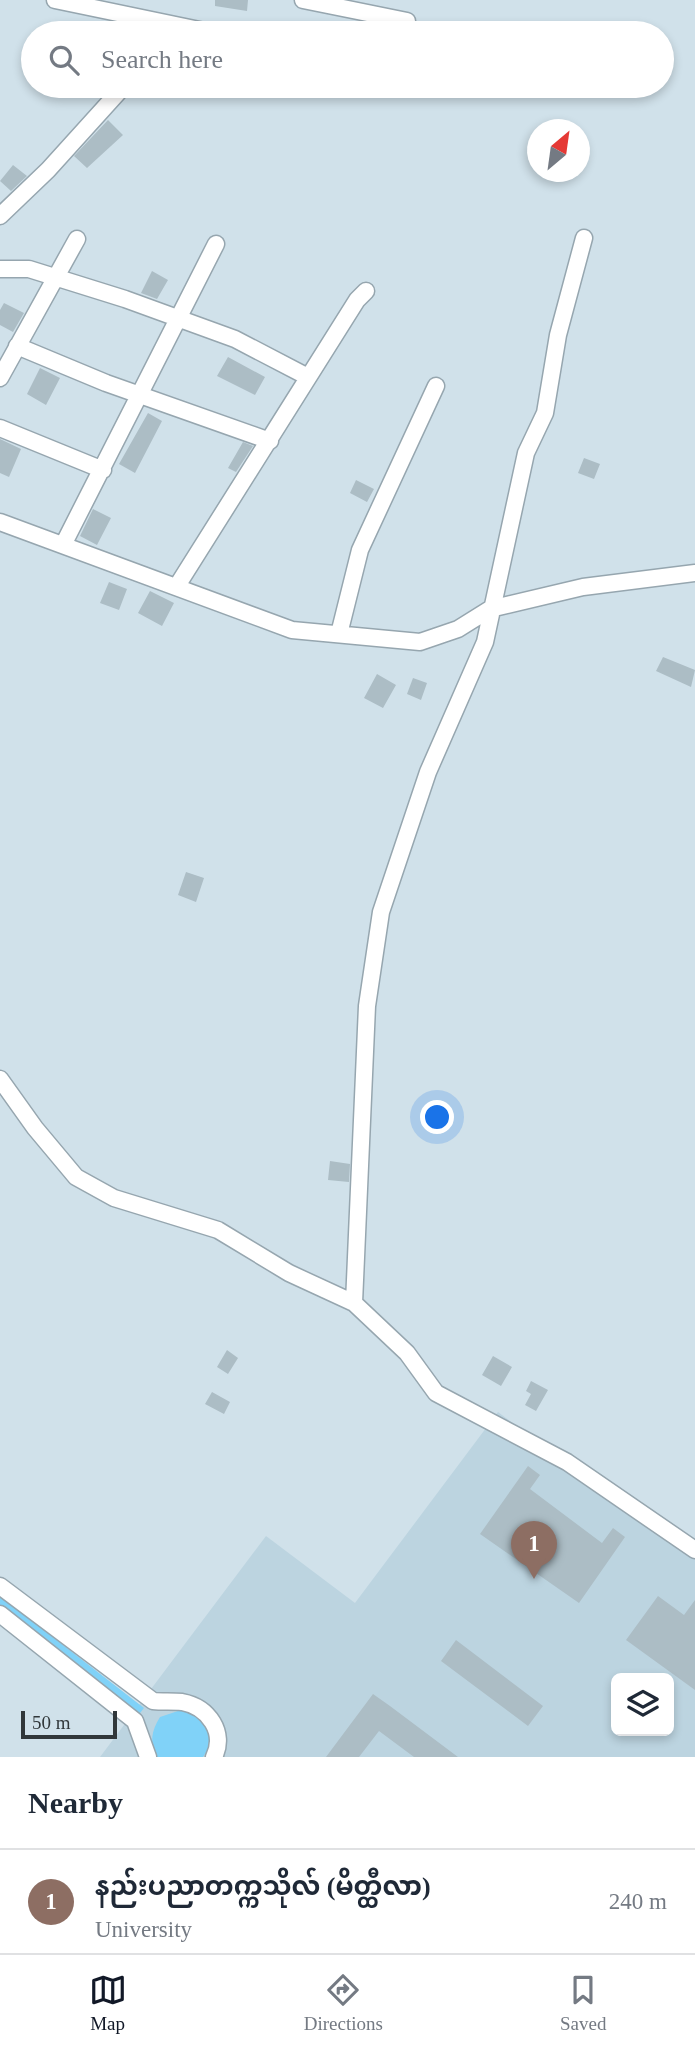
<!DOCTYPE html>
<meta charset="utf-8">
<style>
:root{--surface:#fff;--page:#f2f2f3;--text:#1f2937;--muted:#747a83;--line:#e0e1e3;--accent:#111827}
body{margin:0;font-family:"Times New Roman","Noto Sans Myanmar",serif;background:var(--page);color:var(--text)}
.controls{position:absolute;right:21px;bottom:21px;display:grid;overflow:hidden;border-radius:10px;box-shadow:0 4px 10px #0003}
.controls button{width:63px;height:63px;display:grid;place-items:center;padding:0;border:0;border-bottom:2px solid var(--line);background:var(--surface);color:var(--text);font:35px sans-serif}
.compass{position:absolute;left:527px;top:119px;width:63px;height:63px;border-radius:50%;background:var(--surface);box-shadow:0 4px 10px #0003;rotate:29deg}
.scale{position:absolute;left:21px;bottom:18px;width:96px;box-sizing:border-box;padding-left:7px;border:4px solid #30373a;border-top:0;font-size:19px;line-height:24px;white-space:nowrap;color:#30373a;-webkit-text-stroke:5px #d0e1ea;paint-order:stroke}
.you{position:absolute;left:438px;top:1118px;width:24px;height:24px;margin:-18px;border:5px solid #fff;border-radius:50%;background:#1a73e8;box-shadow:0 0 0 10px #1a73e833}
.badge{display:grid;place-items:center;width:46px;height:46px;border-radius:50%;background:var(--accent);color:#fff;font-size:23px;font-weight:700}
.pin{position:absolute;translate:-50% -58px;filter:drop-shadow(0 2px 4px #0008)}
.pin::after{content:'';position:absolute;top:37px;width:24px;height:21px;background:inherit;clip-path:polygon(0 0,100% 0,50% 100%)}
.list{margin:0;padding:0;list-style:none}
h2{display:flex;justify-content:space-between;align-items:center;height:91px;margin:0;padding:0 28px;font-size:30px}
h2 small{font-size:23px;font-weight:400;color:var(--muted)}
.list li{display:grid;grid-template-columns:46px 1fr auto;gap:21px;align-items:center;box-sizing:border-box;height:105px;padding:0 28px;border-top:2px solid var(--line)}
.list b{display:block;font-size:26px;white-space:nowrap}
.list p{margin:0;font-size:23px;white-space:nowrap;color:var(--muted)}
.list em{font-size:23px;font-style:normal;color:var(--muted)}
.icon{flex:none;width:38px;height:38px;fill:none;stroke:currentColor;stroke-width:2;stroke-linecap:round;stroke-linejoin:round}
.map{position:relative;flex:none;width:695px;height:1757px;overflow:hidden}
.search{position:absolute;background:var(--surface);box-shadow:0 4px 10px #0003;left:21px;right:21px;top:21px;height:77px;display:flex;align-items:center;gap:18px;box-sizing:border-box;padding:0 24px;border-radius:38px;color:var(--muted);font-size:26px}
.sheet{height:196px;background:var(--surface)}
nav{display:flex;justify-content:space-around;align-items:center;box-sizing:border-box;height:98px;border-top:2px solid var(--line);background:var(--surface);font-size:19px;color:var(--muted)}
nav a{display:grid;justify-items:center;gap:4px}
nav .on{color:var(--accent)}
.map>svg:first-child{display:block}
.built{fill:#bcd4e0;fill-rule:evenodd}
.green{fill:#80d2f8}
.building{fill:#acbdc5}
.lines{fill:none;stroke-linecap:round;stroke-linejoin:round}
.minor-casing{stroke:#96a6af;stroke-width:19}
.minor{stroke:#fff;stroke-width:16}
</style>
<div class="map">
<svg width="695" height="1757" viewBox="0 0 695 1757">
<rect width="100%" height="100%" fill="#d0e1ea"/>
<!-- built -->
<path class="built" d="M498,1412L651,1526L695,1555V1757H100L266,1536L355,1603ZM616,1678H669V1731H616Z"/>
<!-- green -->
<path class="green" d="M0,1596L144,1708L140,1713L130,1708L0,1605Z
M181,1710C202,1715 219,1736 203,1757H156C150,1741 151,1732 160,1717Z"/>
<!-- building -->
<path class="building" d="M215,0H248L247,11L215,6Z
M358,22L396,30L397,33H356Z
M108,120L123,135L87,168L74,156Z
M13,165L27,176L11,191L0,181Z
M152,271L168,280L157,299L141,293Z
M4,303L24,313L13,332L0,325V310Z
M228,357L265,377L255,395L217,376Z
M40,368L60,378L46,405L27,394Z
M148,413L162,421L135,473L119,464Z
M0,439L21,449L9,477L0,473Z
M243,442L253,446L236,472L228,468Z
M584,458L600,464L594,479L578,473Z
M356,480L374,489L367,502L350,493Z
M93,509L111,518L97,545L80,536Z
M109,582L127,589L119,610L100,603Z
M150,591L174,603L162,626L138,613Z
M663,657L695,670L691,687L656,671Z
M377,674L396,685L383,708L364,698Z
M413,678L427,683L421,700L407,694Z
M186,872L204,878L196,902L178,895Z
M330,1161L350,1164L349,1182L328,1180Z
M227,1350L238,1358L228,1374L217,1367Z
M493,1356L512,1367L501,1386L482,1375Z
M531,1381L548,1390L536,1411L525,1405L531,1394L526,1391Z
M212,1392L230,1402L224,1414L205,1404Z
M528,1466L540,1475L530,1489L602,1543L613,1528L625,1537L579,1603L480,1534Z
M658,1596L684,1615L695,1600V1690L626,1640Z
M456,1640L543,1706L528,1726L441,1661Z
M373,1694L390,1706L458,1757H414L379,1731L359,1757H326Z"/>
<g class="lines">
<defs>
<path id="minor" d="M55,0L214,33
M303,0L407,21V33
M0,216L48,170L124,86
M0,269H29L125,299L235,339L308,377
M17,346L106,383L270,441
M0,378L77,239
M0,428L103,470
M0,522L292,630L420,642L458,629L490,609L583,587L695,573
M63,545L216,244
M177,586L357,300L366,291
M339,634L360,550L436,386
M0,1079L35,1128L76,1177L114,1198L218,1230L289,1273L354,1303L407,1353L436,1393L567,1462L695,1550
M354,1303L367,1006L381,912L428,772L485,642L526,453L545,413L558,335L584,238
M0,1586L153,1701C162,1702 173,1701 182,1702C209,1707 226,1733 214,1757
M0,1614L135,1721L148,1757"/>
</defs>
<!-- minor casing -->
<use href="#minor" class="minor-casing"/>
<!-- minor -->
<use href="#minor" class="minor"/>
</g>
</svg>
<div class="controls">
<button><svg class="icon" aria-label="layers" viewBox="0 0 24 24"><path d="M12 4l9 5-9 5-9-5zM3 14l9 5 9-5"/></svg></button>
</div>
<svg class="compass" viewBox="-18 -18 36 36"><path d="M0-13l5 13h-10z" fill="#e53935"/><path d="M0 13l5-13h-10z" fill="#747a83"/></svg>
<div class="scale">50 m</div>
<div class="you"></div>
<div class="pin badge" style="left:534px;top:1579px;background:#8d6e63">1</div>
<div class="search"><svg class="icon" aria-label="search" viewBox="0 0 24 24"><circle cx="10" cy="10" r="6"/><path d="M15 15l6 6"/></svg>Search here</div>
</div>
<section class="sheet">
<h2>Nearby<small></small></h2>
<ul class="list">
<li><span class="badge" style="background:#8d6e63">1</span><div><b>နည်းပညာတက္ကသိုလ် (မိတ္ထီလာ)</b><p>University</p></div><em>240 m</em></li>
</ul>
</section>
<nav>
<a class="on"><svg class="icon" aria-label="map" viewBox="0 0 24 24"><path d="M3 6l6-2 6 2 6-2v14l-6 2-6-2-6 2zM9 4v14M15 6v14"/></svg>Map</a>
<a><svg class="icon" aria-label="directions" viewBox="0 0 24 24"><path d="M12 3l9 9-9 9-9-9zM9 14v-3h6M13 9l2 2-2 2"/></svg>Directions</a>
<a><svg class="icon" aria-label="saved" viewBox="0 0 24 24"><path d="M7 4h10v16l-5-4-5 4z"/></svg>Saved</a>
</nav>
